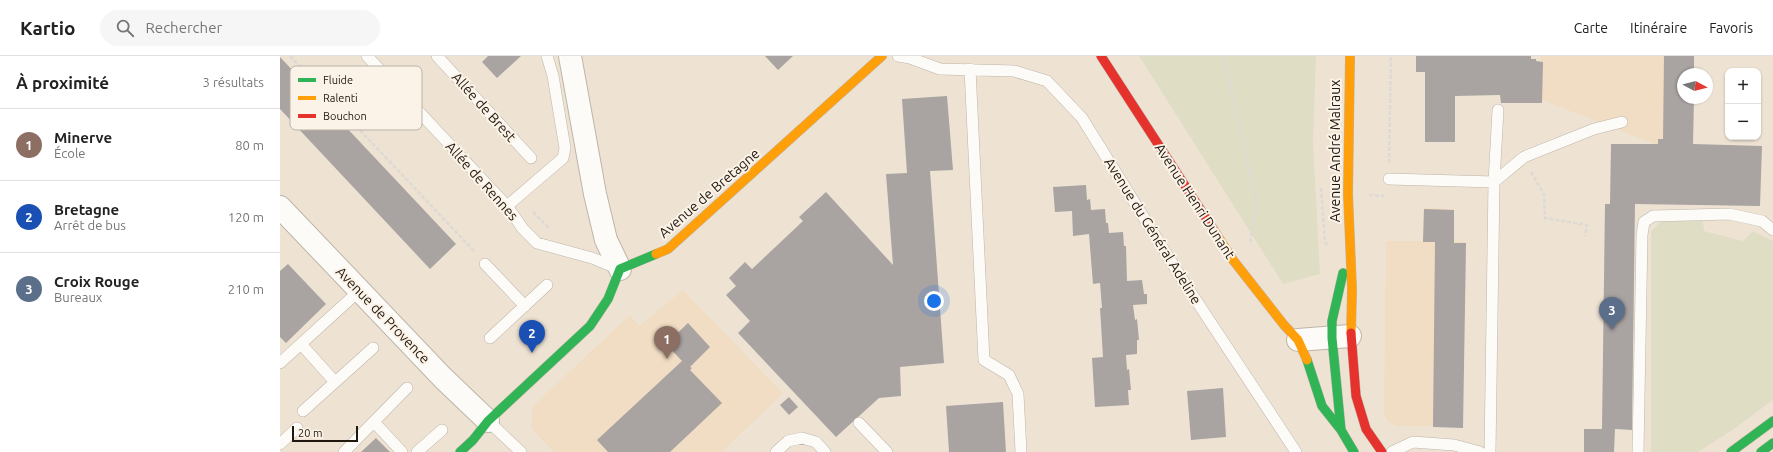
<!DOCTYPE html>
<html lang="fr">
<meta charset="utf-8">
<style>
:root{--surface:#fff;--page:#f6f6f6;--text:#222;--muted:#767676;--line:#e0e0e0;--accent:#685f53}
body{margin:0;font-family:Ubuntu,sans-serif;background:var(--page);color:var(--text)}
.controls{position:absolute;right:12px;top:12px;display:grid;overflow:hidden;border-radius:8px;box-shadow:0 1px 3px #0004}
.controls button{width:36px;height:36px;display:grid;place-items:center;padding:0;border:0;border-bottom:1px solid var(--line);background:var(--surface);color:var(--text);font:20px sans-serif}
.compass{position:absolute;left:1397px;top:12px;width:36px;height:36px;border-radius:50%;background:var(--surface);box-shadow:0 1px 3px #0004;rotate:97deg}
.scale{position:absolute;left:12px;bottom:10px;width:66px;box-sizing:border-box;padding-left:4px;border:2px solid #20180e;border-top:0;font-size:11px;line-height:14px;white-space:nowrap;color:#20180e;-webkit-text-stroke:3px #fcf3e8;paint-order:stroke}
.you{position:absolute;left:654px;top:245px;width:14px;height:14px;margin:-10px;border:3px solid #fff;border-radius:50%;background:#1a73e8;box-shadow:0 0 0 6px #1a73e833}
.badge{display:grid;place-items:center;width:26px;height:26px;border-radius:50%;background:var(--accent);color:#fff;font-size:13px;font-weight:700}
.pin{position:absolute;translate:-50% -33px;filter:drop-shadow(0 1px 2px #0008)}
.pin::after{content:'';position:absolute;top:21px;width:14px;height:12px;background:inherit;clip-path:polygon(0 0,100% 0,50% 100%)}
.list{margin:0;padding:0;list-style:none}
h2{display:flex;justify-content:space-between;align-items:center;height:52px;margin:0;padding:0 16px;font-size:17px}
h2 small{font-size:13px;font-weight:400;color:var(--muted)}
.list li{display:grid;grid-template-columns:26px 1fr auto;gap:12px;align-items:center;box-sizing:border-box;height:72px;padding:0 16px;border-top:1px solid var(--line)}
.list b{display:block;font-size:15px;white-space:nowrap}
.list p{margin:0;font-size:13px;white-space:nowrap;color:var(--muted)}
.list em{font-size:13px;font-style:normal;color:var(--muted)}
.icon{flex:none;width:22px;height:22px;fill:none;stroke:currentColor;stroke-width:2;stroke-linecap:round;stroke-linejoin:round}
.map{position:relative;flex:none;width:1493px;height:396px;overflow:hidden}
header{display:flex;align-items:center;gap:24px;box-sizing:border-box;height:56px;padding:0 20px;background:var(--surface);border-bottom:1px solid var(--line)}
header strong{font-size:19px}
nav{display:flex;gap:22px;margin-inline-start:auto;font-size:14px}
.search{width:280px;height:36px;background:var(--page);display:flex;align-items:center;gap:10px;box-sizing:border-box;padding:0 14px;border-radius:22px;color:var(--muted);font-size:15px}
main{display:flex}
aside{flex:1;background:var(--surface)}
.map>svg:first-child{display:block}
.built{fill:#f0ddc3}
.green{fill:#e0ddc5}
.building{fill:#a9a3a2}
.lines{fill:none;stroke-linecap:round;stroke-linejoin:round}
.lane-casing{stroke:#beb5a9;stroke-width:12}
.street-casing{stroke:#beb5a9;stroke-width:24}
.fast-casing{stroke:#beb5a9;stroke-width:10}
.slow-casing{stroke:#beb5a9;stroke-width:10}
.jam-casing{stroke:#beb5a9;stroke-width:10}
.path{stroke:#ddd9d4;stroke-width:2.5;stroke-dasharray:4 2;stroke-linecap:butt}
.lane{stroke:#fcfbf8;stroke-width:11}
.street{stroke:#fcfbf8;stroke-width:22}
.fast{stroke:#30b455;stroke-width:9}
.slow{stroke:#ff9f0a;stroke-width:9}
.jam{stroke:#e5322d;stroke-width:9}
.labels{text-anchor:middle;stroke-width:4;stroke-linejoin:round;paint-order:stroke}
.street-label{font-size:14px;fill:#20180e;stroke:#fcf3e8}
.key{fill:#fcf3e8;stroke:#bab1a7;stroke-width:1}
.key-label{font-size:11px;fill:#20180e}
</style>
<header>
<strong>Kartio</strong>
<div class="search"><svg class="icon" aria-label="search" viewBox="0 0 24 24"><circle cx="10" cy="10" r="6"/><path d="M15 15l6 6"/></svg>Rechercher</div>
<nav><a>Carte</a><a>Itinéraire</a><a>Favoris</a></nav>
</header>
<main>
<aside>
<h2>À proximité<small>3 résultats</small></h2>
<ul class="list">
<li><span class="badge" style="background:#8d6e63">1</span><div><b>Minerve</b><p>École</p></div><em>80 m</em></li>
<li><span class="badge" style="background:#1a4fb4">2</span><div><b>Bretagne</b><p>Arrêt de bus</p></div><em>120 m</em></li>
<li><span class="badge" style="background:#5c6f8a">3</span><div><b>Croix Rouge</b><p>Bureaux</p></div><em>210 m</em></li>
</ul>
</aside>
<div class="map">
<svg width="1493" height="396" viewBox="0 0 1493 396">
<rect width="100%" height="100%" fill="#eee3d3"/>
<!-- built -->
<path class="built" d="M1261,0H1413L1403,18V42L1412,88L1377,89L1262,44Z
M1144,152L1174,153L1173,185L1186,186L1183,370H1116L1107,365L1104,359L1106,185H1143Z
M403,234L503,337L442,396H274L251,372L253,350L350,259L359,270Z"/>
<!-- green -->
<path class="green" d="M859,0H1036L1033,86L1040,218L1003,228Z
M1381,165H1423L1424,175L1463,185L1473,175L1493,185V344L1451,375L1418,396H1371V175Z"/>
<!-- building -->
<path class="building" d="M208,0H241L217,22L202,6Z
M485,0H513L498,14Z
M1136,0H1251V3H1256V5L1263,6L1262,47H1221L1220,39L1175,40V86H1145V16H1136Z
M1384,0H1414V18H1403V42H1414L1413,88L1482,90L1480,150L1355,148L1352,374L1335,373L1334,396H1304V373H1322L1325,148H1330L1331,88H1378V83H1383Z
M0,1L176,188L150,213L0,53Z
M667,40L673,114L650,115L664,307L620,311L621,340L599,342L556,381L458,277L470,265L446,239L456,230L449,222L465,206L472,213L523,165L519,161L546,136L613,209L606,118L627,117L622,43Z
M806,129L807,144L810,143L811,154L825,153L826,167H828L829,177L843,176L844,190H846L847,225L862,224L864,238H867V248L853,249L855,264L857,263L859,284H857V298L846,299L847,314L849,313L851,334H848L849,349L815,351L812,302L823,301L820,252H822L820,227L813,228L809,178L793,180L792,155L775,156L773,131Z
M1144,153L1174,154V187H1186L1183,372L1153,371L1155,186H1143Z
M8,208L46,248L6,287L0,281V215Z
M408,267L430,291L410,311L412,312L410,314L442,347L390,396H328L317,384L402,305L386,288Z
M943,332L946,381L911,384L907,335Z
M509,341L518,351L509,359L500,349Z
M723,346L726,396H669L666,350Z
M96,382L110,396H81Z"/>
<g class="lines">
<defs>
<path id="lane" d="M87,0L227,150L243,173L257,187L312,202L339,213
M157,0L251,102
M618,0L630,2L660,13L734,15L767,25L802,62L902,223L1016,396
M690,13L704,304L729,319L738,338L741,396
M1109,123L1214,126L1244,101L1314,73L1342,66
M227,150L283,102L285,92L273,20L267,0
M205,208L245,250
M210,282L267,229
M21,288L55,326
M0,307L79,235
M23,355L93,292
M208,365L241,396
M94,366L122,396
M579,367L607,396
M0,388L17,372
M64,396L127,332
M137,396L162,374
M496,396L508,385L522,382L536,386L545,396
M1112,396L1133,386L1174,389L1200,396
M1210,396L1214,126L1218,54
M1358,396L1362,179L1364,166L1373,160L1449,158L1482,165L1493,174"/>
<path id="street" d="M290,0L315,138L326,184L340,213
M0,151L163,322L208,365
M1018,284L1070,280"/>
<path id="fast" d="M1063,217L1052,265V282L1061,374L1074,396
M1027,304L1042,350L1061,374
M180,396L193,384L208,365L310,270L328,243L340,213L376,198
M1451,396L1493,365
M1481,396L1493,387"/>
<path id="slow" d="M1070,0L1068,138L1072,233L1071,277
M933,173L953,204L1004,269L1018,284L1027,304
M376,198L388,193L602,0"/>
<path id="jam" d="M821,0L933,173
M1071,277L1076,340L1086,373L1102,396"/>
</defs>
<!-- lane casing -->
<use href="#lane" class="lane-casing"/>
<!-- street casing -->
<use href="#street" class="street-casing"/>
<!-- fast casing -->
<use href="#fast" class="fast-casing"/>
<!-- slow casing -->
<use href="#slow" class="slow-casing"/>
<!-- jam casing -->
<use href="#jam" class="jam-casing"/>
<!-- path -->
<path class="path" d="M10,0L194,195
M944,0L976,145L970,189
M1109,107L1111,0
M1251,116L1264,138L1265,162L1307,169L1305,180
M1041,132L1045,186L1048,190
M1089,139L1104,140
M253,156L269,172"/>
<!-- lane -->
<use href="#lane" class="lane"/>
<!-- street -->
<use href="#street" class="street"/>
<!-- fast -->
<use href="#fast" class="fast"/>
<!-- slow -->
<use href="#slow" class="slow"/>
<!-- jam -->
<use href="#jam" class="jam"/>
</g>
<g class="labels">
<!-- street labels -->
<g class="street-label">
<text transform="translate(204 51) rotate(48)" y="5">Allée de Brest</text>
<text transform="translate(1055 95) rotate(-90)" y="5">Avenue André Malraux</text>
<text transform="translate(202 125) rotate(48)" y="5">Allée de Rennes</text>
<text transform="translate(429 137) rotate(-41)" y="5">Avenue de Bretagne</text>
<text transform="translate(915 145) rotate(57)" y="5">Avenue Henri Dunant</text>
<text transform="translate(873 175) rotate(58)" y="5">Avenue du Général Adeline</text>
<text transform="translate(103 259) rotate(46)" y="5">Avenue de Provence</text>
</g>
</g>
<!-- legend -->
<rect x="10" y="10" width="132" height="64" rx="6" class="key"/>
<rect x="18" y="22" width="18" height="4" fill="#30b455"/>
<rect x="18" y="40" width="18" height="4" fill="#ff9f0a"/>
<rect x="18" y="58" width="18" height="4" fill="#e5322d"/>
<g class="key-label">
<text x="43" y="28">Fluide</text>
<text x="43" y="46">Ralenti</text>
<text x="43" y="64">Bouchon</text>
</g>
</svg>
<div class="controls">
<button>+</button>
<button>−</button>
</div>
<svg class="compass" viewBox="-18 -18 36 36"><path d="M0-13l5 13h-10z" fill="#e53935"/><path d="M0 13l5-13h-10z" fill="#767676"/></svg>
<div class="scale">20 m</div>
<div class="you"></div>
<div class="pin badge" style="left:387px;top:303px;background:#8d6e63">1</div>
<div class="pin badge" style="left:252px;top:297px;background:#1a4fb4">2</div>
<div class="pin badge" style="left:1332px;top:274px;background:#5c6f8a">3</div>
</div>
</main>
